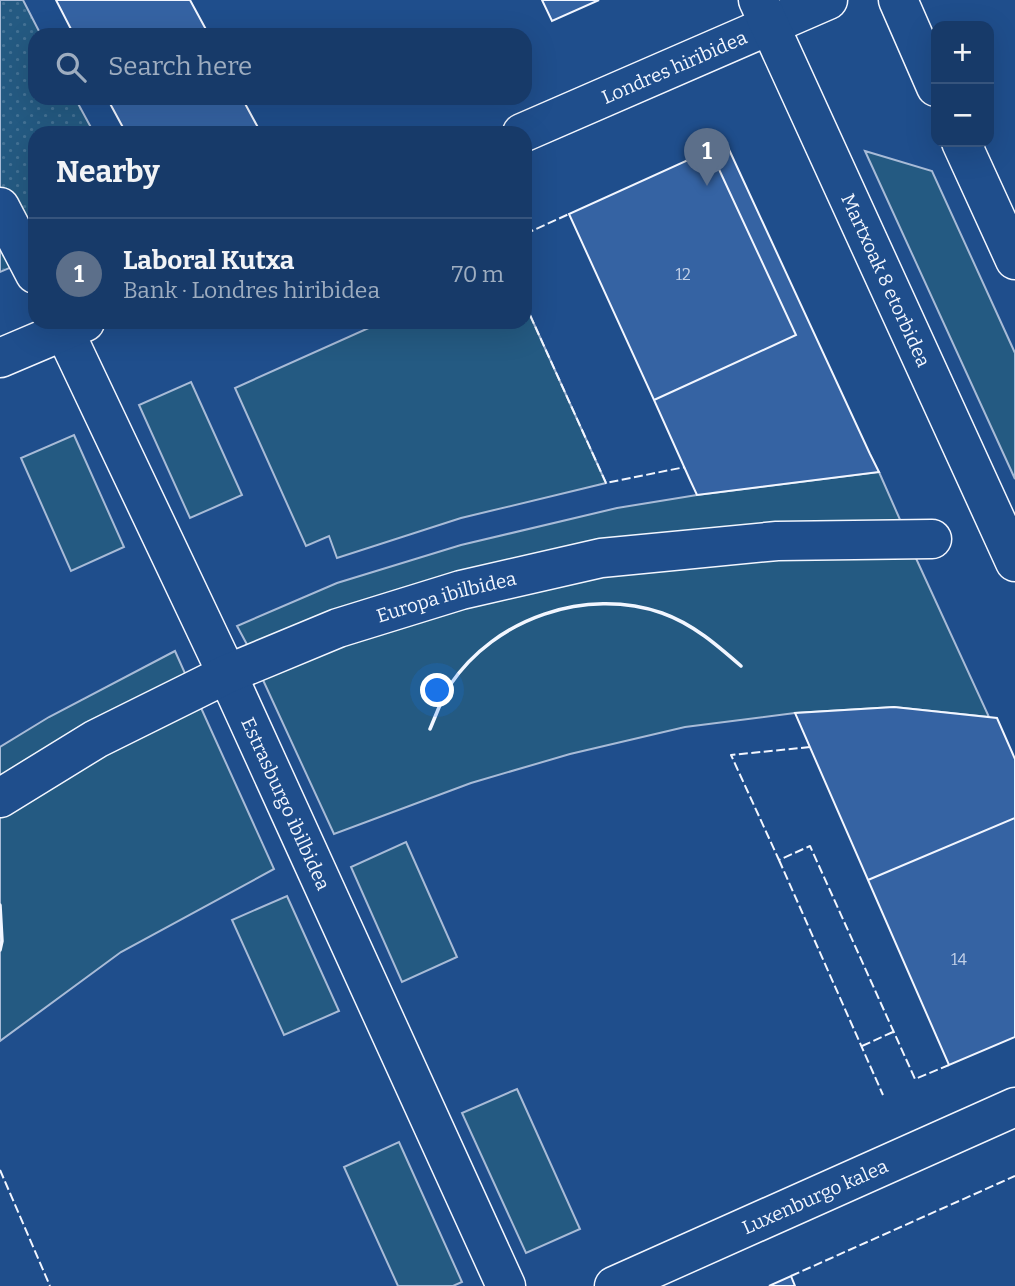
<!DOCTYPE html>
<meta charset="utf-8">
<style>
:root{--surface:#173a69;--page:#244571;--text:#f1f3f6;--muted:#9eadc0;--line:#36547d;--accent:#8c9099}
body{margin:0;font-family:Bitter,serif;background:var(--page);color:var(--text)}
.controls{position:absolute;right:21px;top:21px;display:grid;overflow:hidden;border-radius:14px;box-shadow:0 7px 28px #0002}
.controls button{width:63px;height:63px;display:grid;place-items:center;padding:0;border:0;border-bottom:2px solid var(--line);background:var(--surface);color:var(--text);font:35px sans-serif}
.you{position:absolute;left:438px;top:691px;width:24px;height:24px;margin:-18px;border:5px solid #fff;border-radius:50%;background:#1a73e8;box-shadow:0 0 0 10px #1a73e833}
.badge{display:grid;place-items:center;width:46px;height:46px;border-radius:50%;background:var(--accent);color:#fff;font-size:23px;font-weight:700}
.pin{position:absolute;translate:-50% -58px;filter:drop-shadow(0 2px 4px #0008)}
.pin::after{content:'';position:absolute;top:37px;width:24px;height:21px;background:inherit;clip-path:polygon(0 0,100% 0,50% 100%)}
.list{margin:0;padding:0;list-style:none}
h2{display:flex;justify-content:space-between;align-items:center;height:91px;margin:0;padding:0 28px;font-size:30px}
h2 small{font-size:23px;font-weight:400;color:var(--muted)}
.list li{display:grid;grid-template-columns:46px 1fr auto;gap:21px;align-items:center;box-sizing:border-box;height:112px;padding:0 28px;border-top:2px solid var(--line)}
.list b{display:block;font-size:26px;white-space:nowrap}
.list p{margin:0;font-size:23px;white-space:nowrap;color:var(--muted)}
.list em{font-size:23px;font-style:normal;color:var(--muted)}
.icon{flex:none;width:38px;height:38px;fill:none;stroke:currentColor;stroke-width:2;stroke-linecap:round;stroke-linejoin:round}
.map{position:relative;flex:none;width:1015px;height:1286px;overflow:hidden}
.search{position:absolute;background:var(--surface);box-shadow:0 7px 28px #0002;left:28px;top:28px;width:504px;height:77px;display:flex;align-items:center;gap:18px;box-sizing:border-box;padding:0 24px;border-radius:21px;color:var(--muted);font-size:26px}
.panel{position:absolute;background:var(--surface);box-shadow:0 7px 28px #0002;left:28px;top:126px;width:504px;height:203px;border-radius:21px}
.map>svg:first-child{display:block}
.grass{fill:#245a82;stroke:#a8bbd7;stroke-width:2}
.park{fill:url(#park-dots);stroke:#a8bbd7;stroke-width:2}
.building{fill:#3563a3;stroke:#f2f6ff;stroke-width:2}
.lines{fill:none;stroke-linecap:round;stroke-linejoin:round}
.street-casing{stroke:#f2f6ff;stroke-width:41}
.secondary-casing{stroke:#f2f6ff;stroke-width:41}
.street{stroke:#1f4e8c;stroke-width:38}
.secondary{stroke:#1f4e8c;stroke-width:38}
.fence{stroke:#f2f6ff;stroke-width:2;stroke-dasharray:9 3.5;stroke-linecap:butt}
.wall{stroke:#f2f6ff;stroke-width:3.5}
.labels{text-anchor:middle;stroke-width:5;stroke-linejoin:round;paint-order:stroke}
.number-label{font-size:16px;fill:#c3d1e8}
.street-label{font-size:19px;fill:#f2f6ff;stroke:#1f4e8c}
</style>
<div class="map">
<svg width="1015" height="1286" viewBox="0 0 1015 1286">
<defs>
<pattern id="park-dots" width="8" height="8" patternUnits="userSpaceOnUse" patternTransform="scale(1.75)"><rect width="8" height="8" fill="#245a82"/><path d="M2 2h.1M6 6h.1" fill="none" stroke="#447295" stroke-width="1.8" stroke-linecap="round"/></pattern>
</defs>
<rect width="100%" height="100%" fill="#1f4e8c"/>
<!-- grass -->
<path class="grass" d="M865,151L932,171L1015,353V479Z
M525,304L606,483L461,518L337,558L329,536L306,546L235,388L382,322H525Z
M191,382L242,495L190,518L139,405Z
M74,435L124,547L71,571L21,458Z
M879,472L905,531L729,530L250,650L237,626L337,583L461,545L617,508L697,495Z
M914,554L989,717L894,707L795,713L685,727L570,754L471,783L334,834L257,667L387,622L666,561Z
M175,651L188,680L0,786V747L49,717Z
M197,699L274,869L121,952L0,1041V810Z
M406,842L457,957L402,982L351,867Z
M287,896L339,1011L284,1035L232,920Z
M517,1089L580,1229L526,1253L462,1113Z
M399,1142L462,1282L453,1286H398L344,1167Z"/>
<!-- park -->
<path class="park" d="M0,0H23L41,35H35V98H75L94,133H35V257L0,272Z"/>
<!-- building -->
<path class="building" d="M56,0H190L209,35H74Z
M542,0H599L552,21Z
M107,98H242L261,133H126Z
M726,143L870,454L879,472L697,495L690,480L654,400L796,335L710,150Z
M710,150L796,335L654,400L569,214Z
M894,707L997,718L1015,759V818L868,880L795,713Z
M1015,818V1037L949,1065L868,880Z
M791,1276L795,1286H769Z"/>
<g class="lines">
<defs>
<g id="street">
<path d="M898,0L936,87"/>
<path id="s1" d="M522,133L828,0"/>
<path d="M961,142L1015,260"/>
<path d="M0,207L35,274"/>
<path id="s2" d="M60,322L227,674L506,1286"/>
<path d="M0,358L85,322"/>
<path id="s3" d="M0,798L96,739L227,674L338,628L461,590L601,558L777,541L932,539"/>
<path id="s4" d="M614,1286L1015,1107"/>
</g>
<g id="secondary">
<path id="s5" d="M758,0L1015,562"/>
</g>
</defs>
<!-- street casing -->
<use href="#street" class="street-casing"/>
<!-- secondary casing -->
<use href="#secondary" class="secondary-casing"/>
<!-- street -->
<use href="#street" class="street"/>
<!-- secondary -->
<use href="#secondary" class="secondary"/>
<!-- fence -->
<path class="fence" d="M525,234L569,214
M525,304L606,483L685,467
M810,747L731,755L779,860L810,846L915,1079L949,1065
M779,860L883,1095
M862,1046L893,1032
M0,1170L50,1286
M791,1276L1015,1176"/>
<!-- wall -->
<path class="wall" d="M430,729C436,715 442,698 450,685C495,618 586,587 662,613C693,624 717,645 741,666
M0,905L2,941L0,950"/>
</g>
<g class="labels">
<!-- number labels -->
<g class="number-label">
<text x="683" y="280">12</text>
<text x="959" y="965">14</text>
</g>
<!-- street labels -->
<g class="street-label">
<text dy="7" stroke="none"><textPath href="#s1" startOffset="166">Londres hiribidea</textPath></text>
<text dy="7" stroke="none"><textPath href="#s5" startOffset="308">Martxoak 8 etorbidea</textPath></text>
<text dy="7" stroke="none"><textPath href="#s3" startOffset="492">Europa ibilbidea</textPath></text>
<text dy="7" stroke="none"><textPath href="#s2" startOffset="532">Estrasburgo ibilbidea</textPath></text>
<text dy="7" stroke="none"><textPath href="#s4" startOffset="220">Luxenburgo kalea</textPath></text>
</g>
</g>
</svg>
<div class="controls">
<button>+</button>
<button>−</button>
</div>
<div class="you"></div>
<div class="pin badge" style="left:707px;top:186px;background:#5c6f8a">1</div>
<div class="search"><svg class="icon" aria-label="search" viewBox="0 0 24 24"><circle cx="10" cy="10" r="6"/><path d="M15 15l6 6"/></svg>Search here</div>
<section class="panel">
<h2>Nearby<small></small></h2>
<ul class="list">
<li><span class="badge" style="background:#5c6f8a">1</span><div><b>Laboral Kutxa</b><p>Bank · Londres hiribidea</p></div><em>70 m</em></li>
</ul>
</section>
</div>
